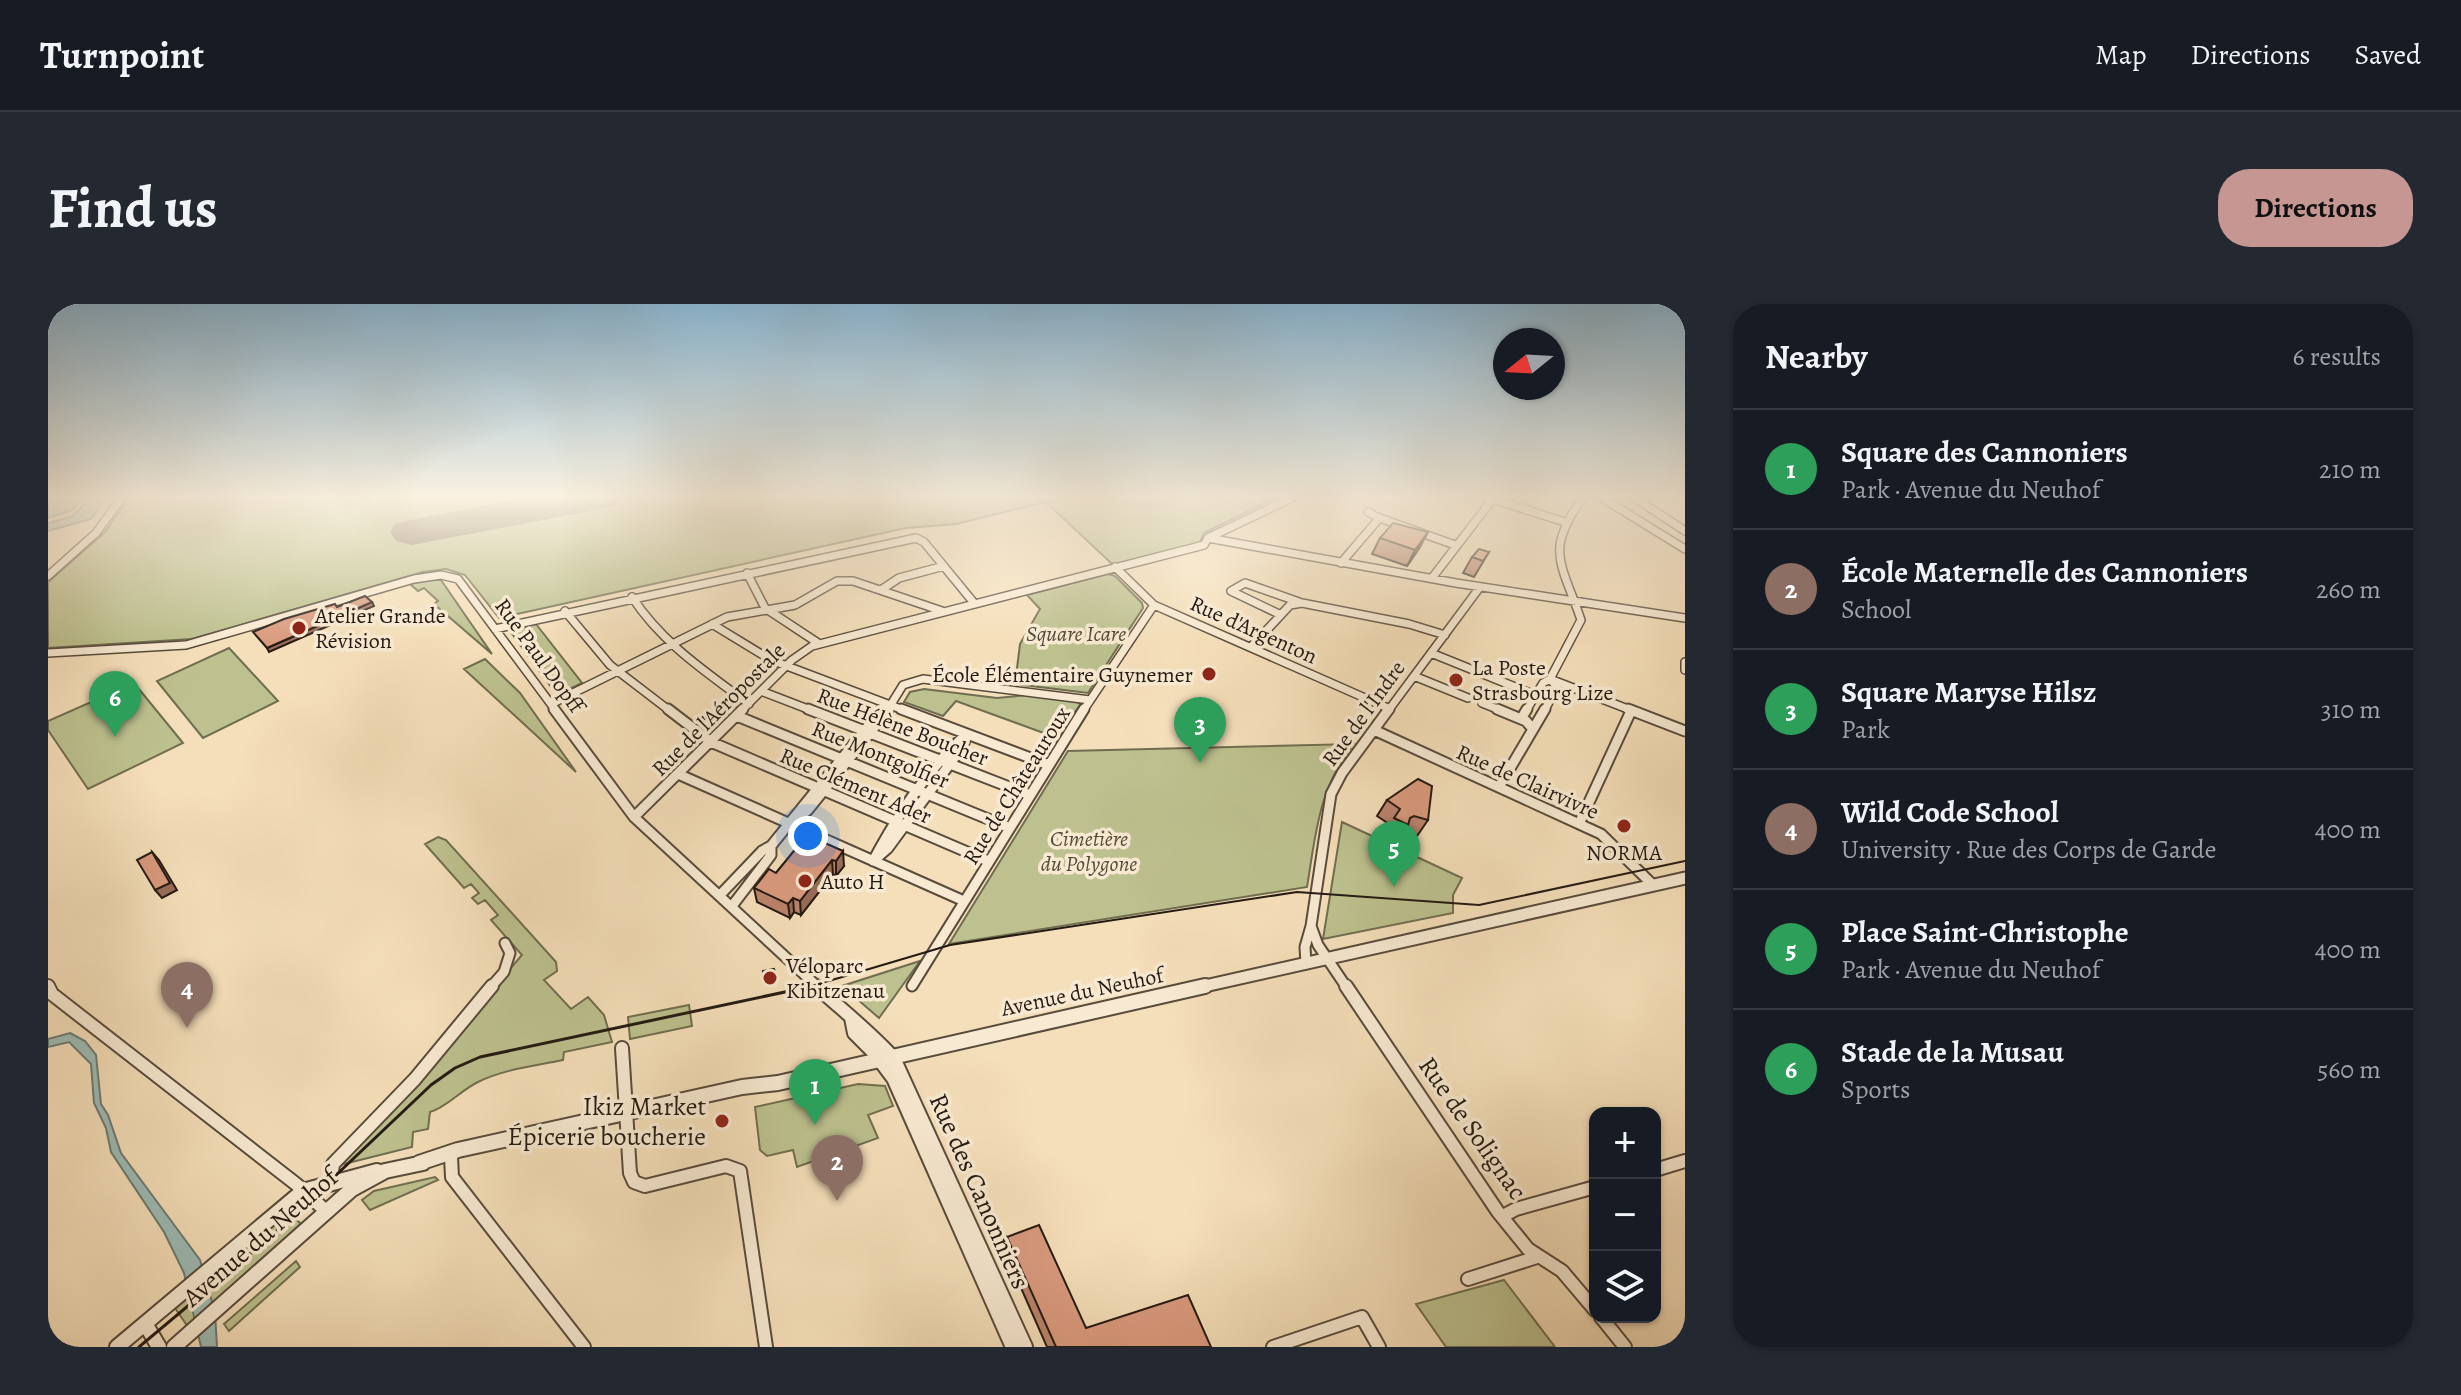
<!DOCTYPE html>
<meta charset="utf-8">
<style>
:root{--surface:#171b24;--page:#242831;--text:#f1f3f6;--muted:#9ea1a6;--line:#363941;--accent:#c59692}
body{margin:0;font-family:Alegreya,serif;background:var(--page);color:var(--text)}
.controls{position:absolute;right:24px;bottom:24px;display:grid;overflow:hidden;border-radius:16px;box-shadow:0 2px 6px #0004}
.controls button{width:72px;height:72px;display:grid;place-items:center;padding:0;border:0;border-bottom:2px solid var(--line);background:var(--surface);color:var(--text);font:40px sans-serif}
.compass{position:absolute;left:1445px;top:24px;width:72px;height:72px;border-radius:50%;background:var(--surface);box-shadow:0 2px 6px #0004;rotate:252deg}
.you{position:absolute;left:760px;top:532px;width:28px;height:28px;margin:-20px;border:6px solid #fff;border-radius:50%;background:#1a73e8;box-shadow:0 0 0 12px #1a73e833}
.badge{display:grid;place-items:center;width:52px;height:52px;border-radius:50%;background:var(--accent);color:#fff;font-size:26px;font-weight:700}
.pin{position:absolute;translate:-50% -66px;filter:drop-shadow(0 2px 4px #0008)}
.pin::after{content:'';position:absolute;top:42px;width:28px;height:24px;background:inherit;clip-path:polygon(0 0,100% 0,50% 100%)}
.list{margin:0;padding:0;list-style:none}
h2{display:flex;justify-content:space-between;align-items:center;height:104px;margin:0;padding:0 32px;font-size:34px}
h2 small{font-size:26px;font-weight:400;color:var(--muted)}
.list li{display:grid;grid-template-columns:52px 1fr auto;gap:24px;align-items:center;box-sizing:border-box;height:120px;padding:0 32px;border-top:2px solid var(--line)}
.list b{display:block;font-size:30px;white-space:nowrap}
.list p{margin:0;font-size:26px;white-space:nowrap;color:var(--muted)}
.list em{font-size:26px;font-style:normal;color:var(--muted)}
.icon{flex:none;width:44px;height:44px;fill:none;stroke:currentColor;stroke-width:2;stroke-linecap:round;stroke-linejoin:round}
.map{position:relative;flex:none;width:1637px;height:1043px;overflow:hidden;border-radius:32px}
header{display:flex;align-items:center;gap:48px;box-sizing:border-box;height:112px;padding:0 40px;background:var(--surface);border-bottom:2px solid var(--line)}
header strong{font-size:38px}
nav{display:flex;gap:44px;margin-inline-start:auto;font-size:28px}
.intro{display:flex;align-items:center;justify-content:space-between;box-sizing:border-box;height:192px;padding:0 48px}
h1{margin:0;font-size:56px}
.button{padding:20px 36px;border-radius:32px;background:var(--accent);color:#111;font-size:28px;font-weight:700}
main{display:flex;gap:48px;padding:0 48px}
aside{flex:1;background:var(--surface);border-radius:32px;box-shadow:0 2px 6px #0004}
.map>svg:first-child{display:block}
.green{fill:#bdc18f;stroke:#706e50;stroke-width:2}
.water{fill:#9dbcb5;stroke:#6d7b74;stroke-width:2}
.lines{fill:none;stroke-linecap:round;stroke-linejoin:round}
.runway{fill:#8c7c66;fill-rule:evenodd}
.minor-far2-casing{stroke:#584b3c;stroke-width:10}
.minor-far1-casing{stroke:#584b3c;stroke-width:13}
.minor-casing{stroke:#584b3c;stroke-width:16}
.tertiary-far1-casing{stroke:#584b3c;stroke-width:15}
.tertiary-casing{stroke:#584b3c;stroke-width:18}
.minor-far2{stroke:#f8ead2;stroke-width:7}
.minor-far1{stroke:#f8ead2;stroke-width:9}
.minor{stroke:#f8ead2;stroke-width:12}
.tertiary-far1{stroke:#f8ead2;stroke-width:11}
.tertiary{stroke:#f8ead2;stroke-width:14}
.tram-far1{stroke:#241a12;stroke-width:2}
.tram{stroke:#241a12;stroke-width:3}
.wall{fill:#bb846c;stroke:#241a12;stroke-width:2}
.shaded-wall{fill:#996c58;stroke:#241a12;stroke-width:2}
.building{fill:#da9a7e;stroke:#241a12;stroke-width:2}
.poi-dot{fill:#8f2418;stroke:#f8ead2;stroke-width:3}
.labels{text-anchor:middle;stroke-width:7;stroke-linejoin:round;paint-order:stroke}
.poi-label{font-size:22px;fill:#241a12;stroke:#f8ead2;text-anchor:start}
.street-label{font-size:22px;fill:#241a12;stroke:#f8ead2}
.park-label{font-size:22px;font-style:italic;fill:#524c38;stroke:#f8ead2}
.near-poi-label{font-size:26px;fill:#241a12;stroke:#f8ead2;text-anchor:end}
.near-street-label{font-size:26px;fill:#241a12;stroke:#f8ead2}
</style>
<header>
<strong>Turnpoint</strong>
<nav><a>Map</a><a>Directions</a><a>Saved</a></nav>
</header>
<div class="intro"><h1>Find us</h1><a class="button">Directions</a></div>
<main>
<div class="map">
<svg width="1637" height="1043" viewBox="0 0 1637 1043">
<rect width="100%" height="100%" fill="#f5dfba"/>
<filter id="stains"><feTurbulence type="fractalNoise" baseFrequency=".0025" numOctaves="4"/><feColorMatrix values="0 0 0 0 .2 0 0 0 0 .09 0 0 0 0 .02 0 0 0 .5 -.17"/></filter>
<radialGradient id="worn" r=".72"><stop offset=".6" stop-color="#630" stop-opacity="0"/><stop offset="1" stop-color="#630" stop-opacity=".3"/></radialGradient>
<!-- green -->
<path class="green" d="M82,192H1231L1156,229L1151,240L1065,261L998,198L908,220L858,224L451,314L417,271L398,265L375,268L144,335L0,344V278L57,228Z
M1060,270L1067,272L1094,299L1095,304L1040,389L967,380L972,340L992,305L979,291Z
M380,276H393L444,350L386,300L390,297L376,284L370,287L362,280Z
M488,320L534,379L509,391L462,327Z
M181,344L230,397L155,434L109,377Z
M437,355L472,389L528,468L416,365Z
M86,379L135,439L40,485L0,426V417Z
M876,385L949,394L979,391L1028,397L1033,401L1017,420L1018,425L1012,435L908,397L895,412L856,398L862,388Z
M1306,440C1270,485 1268,529 1259,583L901,640L1020,447Z
M1294,518L1414,574L1405,591V609L1275,635Z
M390,533L398,536L508,658L509,667L496,676L523,705L540,693L556,711L564,738L516,748L515,756C487,762 456,765 430,778C413,786 398,804 382,808L380,825L365,828L364,843L292,861L474,651L443,616L450,611L437,596L430,600L424,594L431,589L423,580L416,584L377,540Z
M872,657L831,714L794,682Z
M641,701L644,722L582,735L580,713Z
M810,780L837,782L845,802L820,811L830,834L749,863L745,846L719,852L712,846L707,803Z
M387,873L390,876L322,906L314,896L326,887Z
M240,907L256,923L140,1023L127,1004Z
M248,957L252,963L181,1027L176,1020Z
M1456,976L1507,1043H1398L1368,1000Z"/>
<!-- water -->
<path class="water" d="M0,192H59L43,215L0,227V219L23,213L43,194H35L25,206L0,214Z
M22,729L37,737L48,751L53,800L60,811L73,849L152,956L167,1008L169,1043H153L136,969L116,928L63,848L58,824L46,799L43,760L21,738L0,743V735Z"/>
<g class="lines">
<!-- runway -->
<path class="runway" d="M485,192H574L568,201L553,205L364,241L348,237L342,228L348,219Z"/>
<defs>
<path id="minor-far2" d="M1435,192L1517,218
M1551,192L1637,245
M1584,192L1637,227
M1329,213L1407,241
M1160,234L1248,192
M1293,259L1329,217V213L1320,208
M1067,263L1106,301L1342,405
M699,269L717,304L770,339
M0,272L48,229L75,192
M1384,274L1447,192
M833,286L851,274L896,262
M584,293C614,339 658,368 701,400
M517,307L562,361L622,407
M1233,311L1183,287L1197,279L1251,298
M664,320L723,356L858,407
M447,325L868,234L876,238L926,299
M1203,343L1242,301L1254,299L1361,320L1397,331
M0,349L138,341L366,275L393,271L410,275L508,407
M1383,349L1487,391
M1637,358V366
M1366,372L1420,394
M1502,375L1585,407
M713,387L765,407
M1434,399L1454,407
M503,400L679,313L747,301L789,277H805L894,307
M842,402L855,381L875,375L1042,396
M693,407L744,356L764,342L1156,241L1160,234L1408,279L1637,314
M830,407L842,402L841,407
M1035,407L1106,301
M1340,407L1432,283
M1478,407L1495,379L1502,375L1533,316C1513,257 1496,247 1536,192
M1496,407L1509,384L1503,376"/>
<path id="minor-far1" d="M506,405L586,513L771,684
M620,405L663,438L940,557
M760,405L982,491
M853,405L1001,461
M1449,405L1478,417L1484,424
M1580,405L1637,427
M689,412L962,524
M1473,415L1479,405
M1326,426L1553,530L1605,581
M919,430L915,442L840,544L825,557C849,512 880,464 919,430Z
M630,470L916,597
M1451,483L1497,405
M586,513L695,405
M742,520L760,506L841,405
M1531,520L1583,407
M723,542L834,405
M672,591L714,547L723,542V551L684,602
M1258,660L1257,643L1263,622
M864,682L1036,405
M442,684L456,668L462,649L457,639
M1299,684L1270,641L1263,622L1283,490L1294,469L1341,405"/>
<path id="minor" d="M0,682L4,690L248,880L279,908
M768,682C794,706 820,726 844,752
M1298,682L1450,908L1480,945L1514,967L1547,1006
M803,714L806,729L831,754
M574,744L582,869L586,878L597,882L678,862L692,867L718,1043
M403,853L404,873L536,1043
M1607,866L1637,857
M283,877L285,860L367,775L444,682
M1455,912L1468,905L1547,883
M1420,975L1489,953
M1553,1013L1577,1043
M1225,1043L1314,1013L1331,1043"/>
<path id="tertiary-far1" d="M1148,684L1637,574"/>
<path id="tertiary" d="M844,752L977,1043
M831,754L846,774L965,1043
M371,859L410,846L694,783L730,779L1157,682
M98,1021L111,1043
M69,1043L255,887L329,867
M126,1043L304,885L337,867L375,859"/>
</defs>
<!-- minor-far2 casing -->
<use href="#minor-far2" class="minor-far2-casing"/>
<!-- minor-far1 casing -->
<use href="#minor-far1" class="minor-far1-casing"/>
<!-- minor casing -->
<use href="#minor" class="minor-casing"/>
<!-- tertiary-far1 casing -->
<use href="#tertiary-far1" class="tertiary-far1-casing"/>
<!-- tertiary casing -->
<use href="#tertiary" class="tertiary-casing"/>
<!-- minor-far2 -->
<use href="#minor-far2" class="minor-far2"/>
<!-- minor-far1 -->
<use href="#minor-far1" class="minor-far1"/>
<!-- minor -->
<use href="#minor" class="minor"/>
<!-- tertiary-far1 -->
<use href="#tertiary-far1" class="tertiary-far1"/>
<!-- tertiary -->
<use href="#tertiary" class="tertiary"/>
<!-- tram-far1 -->
<path class="tram-far1" d="M757,684L902,641L1249,588L1431,601L1637,557"/>
<!-- tram -->
<path class="tram" d="M91,1043L227,929L383,781L407,764L432,753L765,682"/>
</g>
<!-- wall -->
<path class="wall" d="M1332,234L1372,243L1359,262L1324,250Z
M1441,248L1426,273L1415,269L1424,253Z
M1339,496L1380,516L1369,532L1356,528L1350,537L1335,530L1341,520L1329,512Z
M759,531L796,562L788,572L785,570L753,611L746,608L742,614L709,598L706,584L728,569Z
M959,933L1038,1024L1162,1043H999L955,943Z"/>
<!-- shaded-wall -->
<path class="shaded-wall" d="M1380,228L1372,243L1359,262L1367,246Z
M324,298L326,302L221,348L219,344Z
M795,547L796,562L788,572V557Z
M104,548L111,556L129,586L114,594L107,586Z
M784,556L785,570L753,611L752,597Z
M745,594L746,608L742,614L740,600Z
M729,674V677L717,680L716,676Z"/>
<!-- building -->
<path class="building" d="M1345,219L1380,228L1367,246L1332,234Z
M1431,245L1441,248L1435,257L1424,253Z
M317,292L324,298L219,344L205,328L236,315L287,300L289,303Z
M1370,475L1384,482L1380,516L1366,512L1362,514L1360,521L1346,514L1352,505L1339,496Z
M759,531L795,547L788,557L784,556L752,597L745,594L740,600L706,584L721,565L728,569Z
M104,548L122,579L107,586L89,556Z
M726,665L729,674L716,676L715,667Z
M991,921L1038,1024L1140,991L1163,1043H1008L959,933Z"/>
<!-- sky -->
<linearGradient id="sky" x2="0" y2="1"><stop stop-color="#8ab7d4"/><stop offset="0.57" stop-color="#faf1e0"/><stop offset="1" stop-color="#faf1e0" stop-opacity="0"/></linearGradient>
<rect width="1637" height="338" fill="url(#sky)"/>
<!-- markers -->
<g class="poi-dot">
<circle cx="251" cy="324" r="8"/>
<circle cx="1161" cy="370" r="8"/>
<circle cx="1408" cy="376" r="8"/>
<circle cx="1576" cy="522" r="8"/>
<circle cx="757" cy="577" r="8"/>
<circle cx="722" cy="674" r="8"/>
<circle cx="674" cy="817" r="8"/>
</g>
<g class="labels">
<!-- poi labels -->
<g class="poi-label">
<text x="267" y="319">Atelier Grande<tspan x="267" dy="25">Révision</tspan></text>
<text x="1424" y="371">La Poste<tspan x="1424" dy="25">Strasbourg Lize</tspan></text>
<text x="1145" y="378" text-anchor="end">École Élémentaire Guynemer</text>
<text x="1576" y="556" text-anchor="middle">NORMA</text>
<text x="773" y="585">Auto H</text>
<text x="738" y="669">Véloparc<tspan x="738" dy="25">Kibitzenau</tspan></text>
</g>
<!-- street labels -->
<g class="street-label">
<text transform="translate(1206 325) rotate(24)" y="8">Rue d'Argenton</text>
<text transform="translate(492 351) rotate(54)" y="8">Rue Paul Dopff</text>
<text transform="translate(670 405) rotate(-45)" y="8">Rue de l'Aéropostale</text>
<text transform="translate(1315 409) rotate(-54)" y="8">Rue de l'Indre</text>
<text transform="translate(855 422) rotate(21)" y="8">Rue Hélène Boucher</text>
<text transform="translate(833 450) rotate(22)" y="8">Rue Montgolfier</text>
<text transform="translate(1480 477) rotate(24)" y="8">Rue de Clairvivre</text>
<text transform="translate(808 481) rotate(23)" y="8">Rue Clément Ader</text>
<text transform="translate(968 481) rotate(-58)" y="8">Rue de Châteauroux</text>
<text transform="translate(1034 687) rotate(-12)" y="8">Avenue du Neuhof</text>
</g>
<!-- park labels -->
<g class="park-label">
<text x="1028" y="337">Square Icare</text>
<text x="1041" y="542">Cimetière<tspan x="1041" dy="25">du Polygone</tspan></text>
</g>
<!-- near-poi labels -->
<g class="near-poi-label">
<text x="658" y="811">Ikiz Market<tspan x="658" dy="30">Épicerie boucherie</tspan></text>
</g>
<!-- near-street labels -->
<g class="near-street-label">
<text transform="translate(1425 824) rotate(55)" y="9">Rue de Solignac</text>
<text transform="translate(932 887) rotate(66)" y="9">Rue des Canonniers</text>
<text transform="translate(212 933) rotate(-41)" y="9">Avenue du Neuhof</text>
</g>
</g>
<rect width="100%" height="100%" filter="url(#stains)"/>
<rect width="100%" height="100%" fill="url(#worn)"/>
</svg>
<div class="controls">
<button>+</button>
<button>−</button>
<button><svg class="icon" aria-label="layers" viewBox="0 0 24 24"><path d="M12 4l9 5-9 5-9-5zM3 14l9 5 9-5"/></svg></button>
</div>
<svg class="compass" viewBox="-18 -18 36 36"><path d="M0-13l5 13h-10z" fill="#e53935"/><path d="M0 13l5-13h-10z" fill="#9ea1a6"/></svg>
<div class="you"></div>
<div class="pin badge" style="left:767px;top:821px;background:#2e9e5b">1</div>
<div class="pin badge" style="left:789px;top:897px;background:#8d6e63">2</div>
<div class="pin badge" style="left:1152px;top:459px;background:#2e9e5b">3</div>
<div class="pin badge" style="left:139px;top:724px;background:#8d6e63">4</div>
<div class="pin badge" style="left:1346px;top:583px;background:#2e9e5b">5</div>
<div class="pin badge" style="left:67px;top:433px;background:#2e9e5b">6</div>
</div>
<aside>
<h2>Nearby<small>6 results</small></h2>
<ul class="list">
<li><span class="badge" style="background:#2e9e5b">1</span><div><b>Square des Cannoniers</b><p>Park · Avenue du Neuhof</p></div><em>210 m</em></li>
<li><span class="badge" style="background:#8d6e63">2</span><div><b>École Maternelle des Cannoniers</b><p>School</p></div><em>260 m</em></li>
<li><span class="badge" style="background:#2e9e5b">3</span><div><b>Square Maryse Hilsz</b><p>Park</p></div><em>310 m</em></li>
<li><span class="badge" style="background:#8d6e63">4</span><div><b>Wild Code School</b><p>University · Rue des Corps de Garde</p></div><em>400 m</em></li>
<li><span class="badge" style="background:#2e9e5b">5</span><div><b>Place Saint-Christophe</b><p>Park · Avenue du Neuhof</p></div><em>400 m</em></li>
<li><span class="badge" style="background:#2e9e5b">6</span><div><b>Stade de la Musau</b><p>Sports</p></div><em>560 m</em></li>
</ul>
</aside>
</main>
